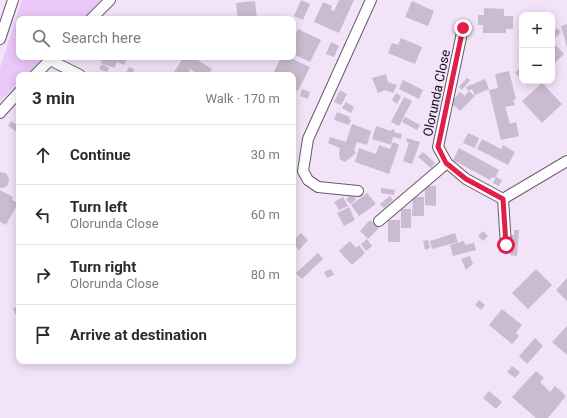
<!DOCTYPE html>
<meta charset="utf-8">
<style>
:root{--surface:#fff;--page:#f2f2f3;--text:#2b2b33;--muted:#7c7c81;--line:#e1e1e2}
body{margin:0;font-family:Roboto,sans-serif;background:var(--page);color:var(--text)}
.controls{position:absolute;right:12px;top:12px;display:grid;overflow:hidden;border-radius:8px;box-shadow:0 2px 10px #0003}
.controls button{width:36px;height:36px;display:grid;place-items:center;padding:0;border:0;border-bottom:1px solid var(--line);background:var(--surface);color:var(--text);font:20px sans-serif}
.stop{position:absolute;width:12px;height:12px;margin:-9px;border:3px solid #e11d48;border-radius:50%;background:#fff}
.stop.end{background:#e11d48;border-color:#fff;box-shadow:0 1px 4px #0008}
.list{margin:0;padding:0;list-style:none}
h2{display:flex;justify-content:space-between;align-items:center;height:52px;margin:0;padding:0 16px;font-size:17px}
h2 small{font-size:13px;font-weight:400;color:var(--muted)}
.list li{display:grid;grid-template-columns:26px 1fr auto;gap:12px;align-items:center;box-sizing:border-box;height:60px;padding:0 16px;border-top:1px solid var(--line)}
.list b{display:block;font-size:15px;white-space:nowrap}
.list p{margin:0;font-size:13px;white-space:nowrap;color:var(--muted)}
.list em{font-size:13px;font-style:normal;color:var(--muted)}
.icon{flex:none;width:22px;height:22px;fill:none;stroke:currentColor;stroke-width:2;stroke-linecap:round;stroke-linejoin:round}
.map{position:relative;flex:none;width:567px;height:418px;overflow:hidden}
.search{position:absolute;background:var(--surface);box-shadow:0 2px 10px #0003;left:16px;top:16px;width:280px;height:44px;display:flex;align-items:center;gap:10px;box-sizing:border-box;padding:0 14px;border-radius:8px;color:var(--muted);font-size:15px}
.panel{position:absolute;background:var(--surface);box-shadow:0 2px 10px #0003;left:16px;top:72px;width:280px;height:292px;border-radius:8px}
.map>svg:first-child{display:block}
.green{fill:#ebc7fa}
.building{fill:#cabbd0}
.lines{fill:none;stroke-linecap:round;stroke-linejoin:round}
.minor-casing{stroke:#675a6c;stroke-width:12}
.minor{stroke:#fff;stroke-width:10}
.route{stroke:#e11d48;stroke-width:5}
.labels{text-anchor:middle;stroke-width:3;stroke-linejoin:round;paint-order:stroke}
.street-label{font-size:13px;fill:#130e15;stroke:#f2e3f8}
</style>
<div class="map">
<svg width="567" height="418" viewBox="0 0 567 418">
<rect width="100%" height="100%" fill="#f2e3f8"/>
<!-- green -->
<path class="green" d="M22,0H101L82,19H19V57H44L26,75H19V82L0,101V68Z"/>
<!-- building -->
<path class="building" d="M301,0L310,4L303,20L294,16Z
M339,0H354L339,33L314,22L323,2L332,6L331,10L334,11Z
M255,1L257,19H238L236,3Z
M412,1L434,11L428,26L405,17Z
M484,8L504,9V16H513V29H506V33H483V25H478V15H484Z
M567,24V48L561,26Z
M557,28L561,32L553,40L552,33Z
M298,29L321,40L310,62L293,54V40Z
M401,38L422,47L415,64L388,53L392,43L398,45Z
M331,42L339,46L334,57L326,54Z
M556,45L564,54L552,66V49Z
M104,57H128L124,65L117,62L114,68L101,63Z
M184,57H193L212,69L208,75H200L190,69L189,71L196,75H172Z
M281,57H288L310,67L298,91L293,89V75L273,74Z
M102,64L109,68L107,72L99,69Z
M522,66V80L515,73Z
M129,67L134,69L132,75H125Z
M509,71L516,99L513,100L515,105L505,107L510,124L516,122L519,136L501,140L489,90L498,88L495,74Z
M386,74L388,82L397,85L393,93L385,90L378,93L372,78Z
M467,78L470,80L462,90L459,87Z
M485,79L489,89L475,95L472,89L468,91L466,87Z
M403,80L423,90L419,99L399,89Z
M542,83L562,104L542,123L522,101Z
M302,89L310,92L308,99L300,96Z
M340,90L347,94L341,105L334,102Z
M469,91L475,96L460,111L451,103L460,92L465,96Z
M396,93L401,96L397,104L392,100Z
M404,97L412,101L399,126L391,122Z
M346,102L354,107L351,113L342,108Z
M337,112L350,117L349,119L351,120L349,125L334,120Z
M405,117L420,125L417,130L402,122Z
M11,121L19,126L17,132L8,126Z
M352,124L371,131L367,145L357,142L354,150L356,153L345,162L340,159L339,153L340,148L328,143L330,137L346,142Z
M376,126L391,131L392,129L395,130L394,132L402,134L401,139L393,137L391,145L372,139Z
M468,133L479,138L475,148L463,143Z
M407,138L420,142L412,164L403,161L409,143L406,141Z
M482,139L501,149L503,145L515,152L508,165L477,149Z
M393,142L399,145L389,174L355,162L359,148L376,154L379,145L390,149Z
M459,148L499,170L495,178L492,177L490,180L453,160Z
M423,152L435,163L431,168L418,157Z
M0,172L6,173L9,179L8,185L3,188H0Z
M496,177L502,180L499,186L493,183Z
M425,186H436V206L425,205Z
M381,188L395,190L394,195L381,193Z
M0,190L13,197L12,200L18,203L6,225L0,222Z
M367,193L376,204L359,216L351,205Z
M351,194L356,199L351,204L346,200Z
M390,196L393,200L384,208L380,204Z
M343,197L348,206L339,210L334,202Z
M413,197H424V216H412Z
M349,207L355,220L344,226L337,213Z
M401,209H411V228H401Z
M370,220L379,228L368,239L360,231Z
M388,220H400V242H388Z
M514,230H519L517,256L510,255L511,235H514Z
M483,231L488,236L483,241L478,236Z
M301,233L308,240L299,250L293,244V241Z
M455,233L458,242L432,249L430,241Z
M367,239L372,246L366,251L361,244Z
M428,240L430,248L425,250L423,241Z
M350,241L356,248L359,245L365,253L352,265L339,251Z
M464,241L465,245L474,243L476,250L453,256L450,245Z
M318,253L323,259L302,279L296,273Z
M470,256L473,264L466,270L461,259Z
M331,269L334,275L327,278L324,272Z
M536,269L552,285L528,309L512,293Z
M567,278V301L556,290Z
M479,300L485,305L481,310L475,305Z
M19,305V321L13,309Z
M502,309L522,325L516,333L519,336L512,344L489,325Z
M567,326V355L552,342Z
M535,338L543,346L527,364L519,356Z
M512,366L520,372L515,378L507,372Z
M536,371L544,378L540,382L550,392L555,386L566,396L548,418H536L512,397Z
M489,391L502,402L496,409L483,398Z"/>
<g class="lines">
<defs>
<path id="minor" d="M91,19L110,0
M463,28L438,147L447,163L466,179L503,199
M0,39L13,0
M50,60L80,75
M35,75L53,57
M0,113L19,92
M358,191L318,187L308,180L303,171L308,139L371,0
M503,199L567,161
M503,199L506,245
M379,221L447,163"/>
</defs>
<!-- minor casing -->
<use href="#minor" class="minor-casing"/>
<!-- minor -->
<use href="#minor" class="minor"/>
</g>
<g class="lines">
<!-- route -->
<path class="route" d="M463,28L438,147L446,163L466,179L503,199L506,245"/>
</g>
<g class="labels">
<!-- street labels -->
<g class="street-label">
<text transform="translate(436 93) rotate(-78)" y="5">Olorunda Close</text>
</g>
</g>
</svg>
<div class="controls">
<button>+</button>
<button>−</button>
</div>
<div class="stop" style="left:506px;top:245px"></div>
<div class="stop end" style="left:463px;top:28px"></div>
<div class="search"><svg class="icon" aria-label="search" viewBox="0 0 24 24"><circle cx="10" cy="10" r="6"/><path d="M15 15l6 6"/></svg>Search here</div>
<section class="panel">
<h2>3 min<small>Walk · 170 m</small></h2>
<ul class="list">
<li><svg class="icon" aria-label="ahead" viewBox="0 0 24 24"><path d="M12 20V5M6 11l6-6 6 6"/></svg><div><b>Continue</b></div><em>30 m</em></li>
<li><svg class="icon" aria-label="left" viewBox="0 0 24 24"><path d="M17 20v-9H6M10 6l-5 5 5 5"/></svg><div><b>Turn left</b><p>Olorunda Close</p></div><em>60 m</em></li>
<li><svg class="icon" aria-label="right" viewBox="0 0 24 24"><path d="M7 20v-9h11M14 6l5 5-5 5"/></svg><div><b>Turn right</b><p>Olorunda Close</p></div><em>80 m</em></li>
<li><svg class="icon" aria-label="arrive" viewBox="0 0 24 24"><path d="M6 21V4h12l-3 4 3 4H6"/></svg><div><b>Arrive at destination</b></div></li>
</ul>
</section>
</div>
